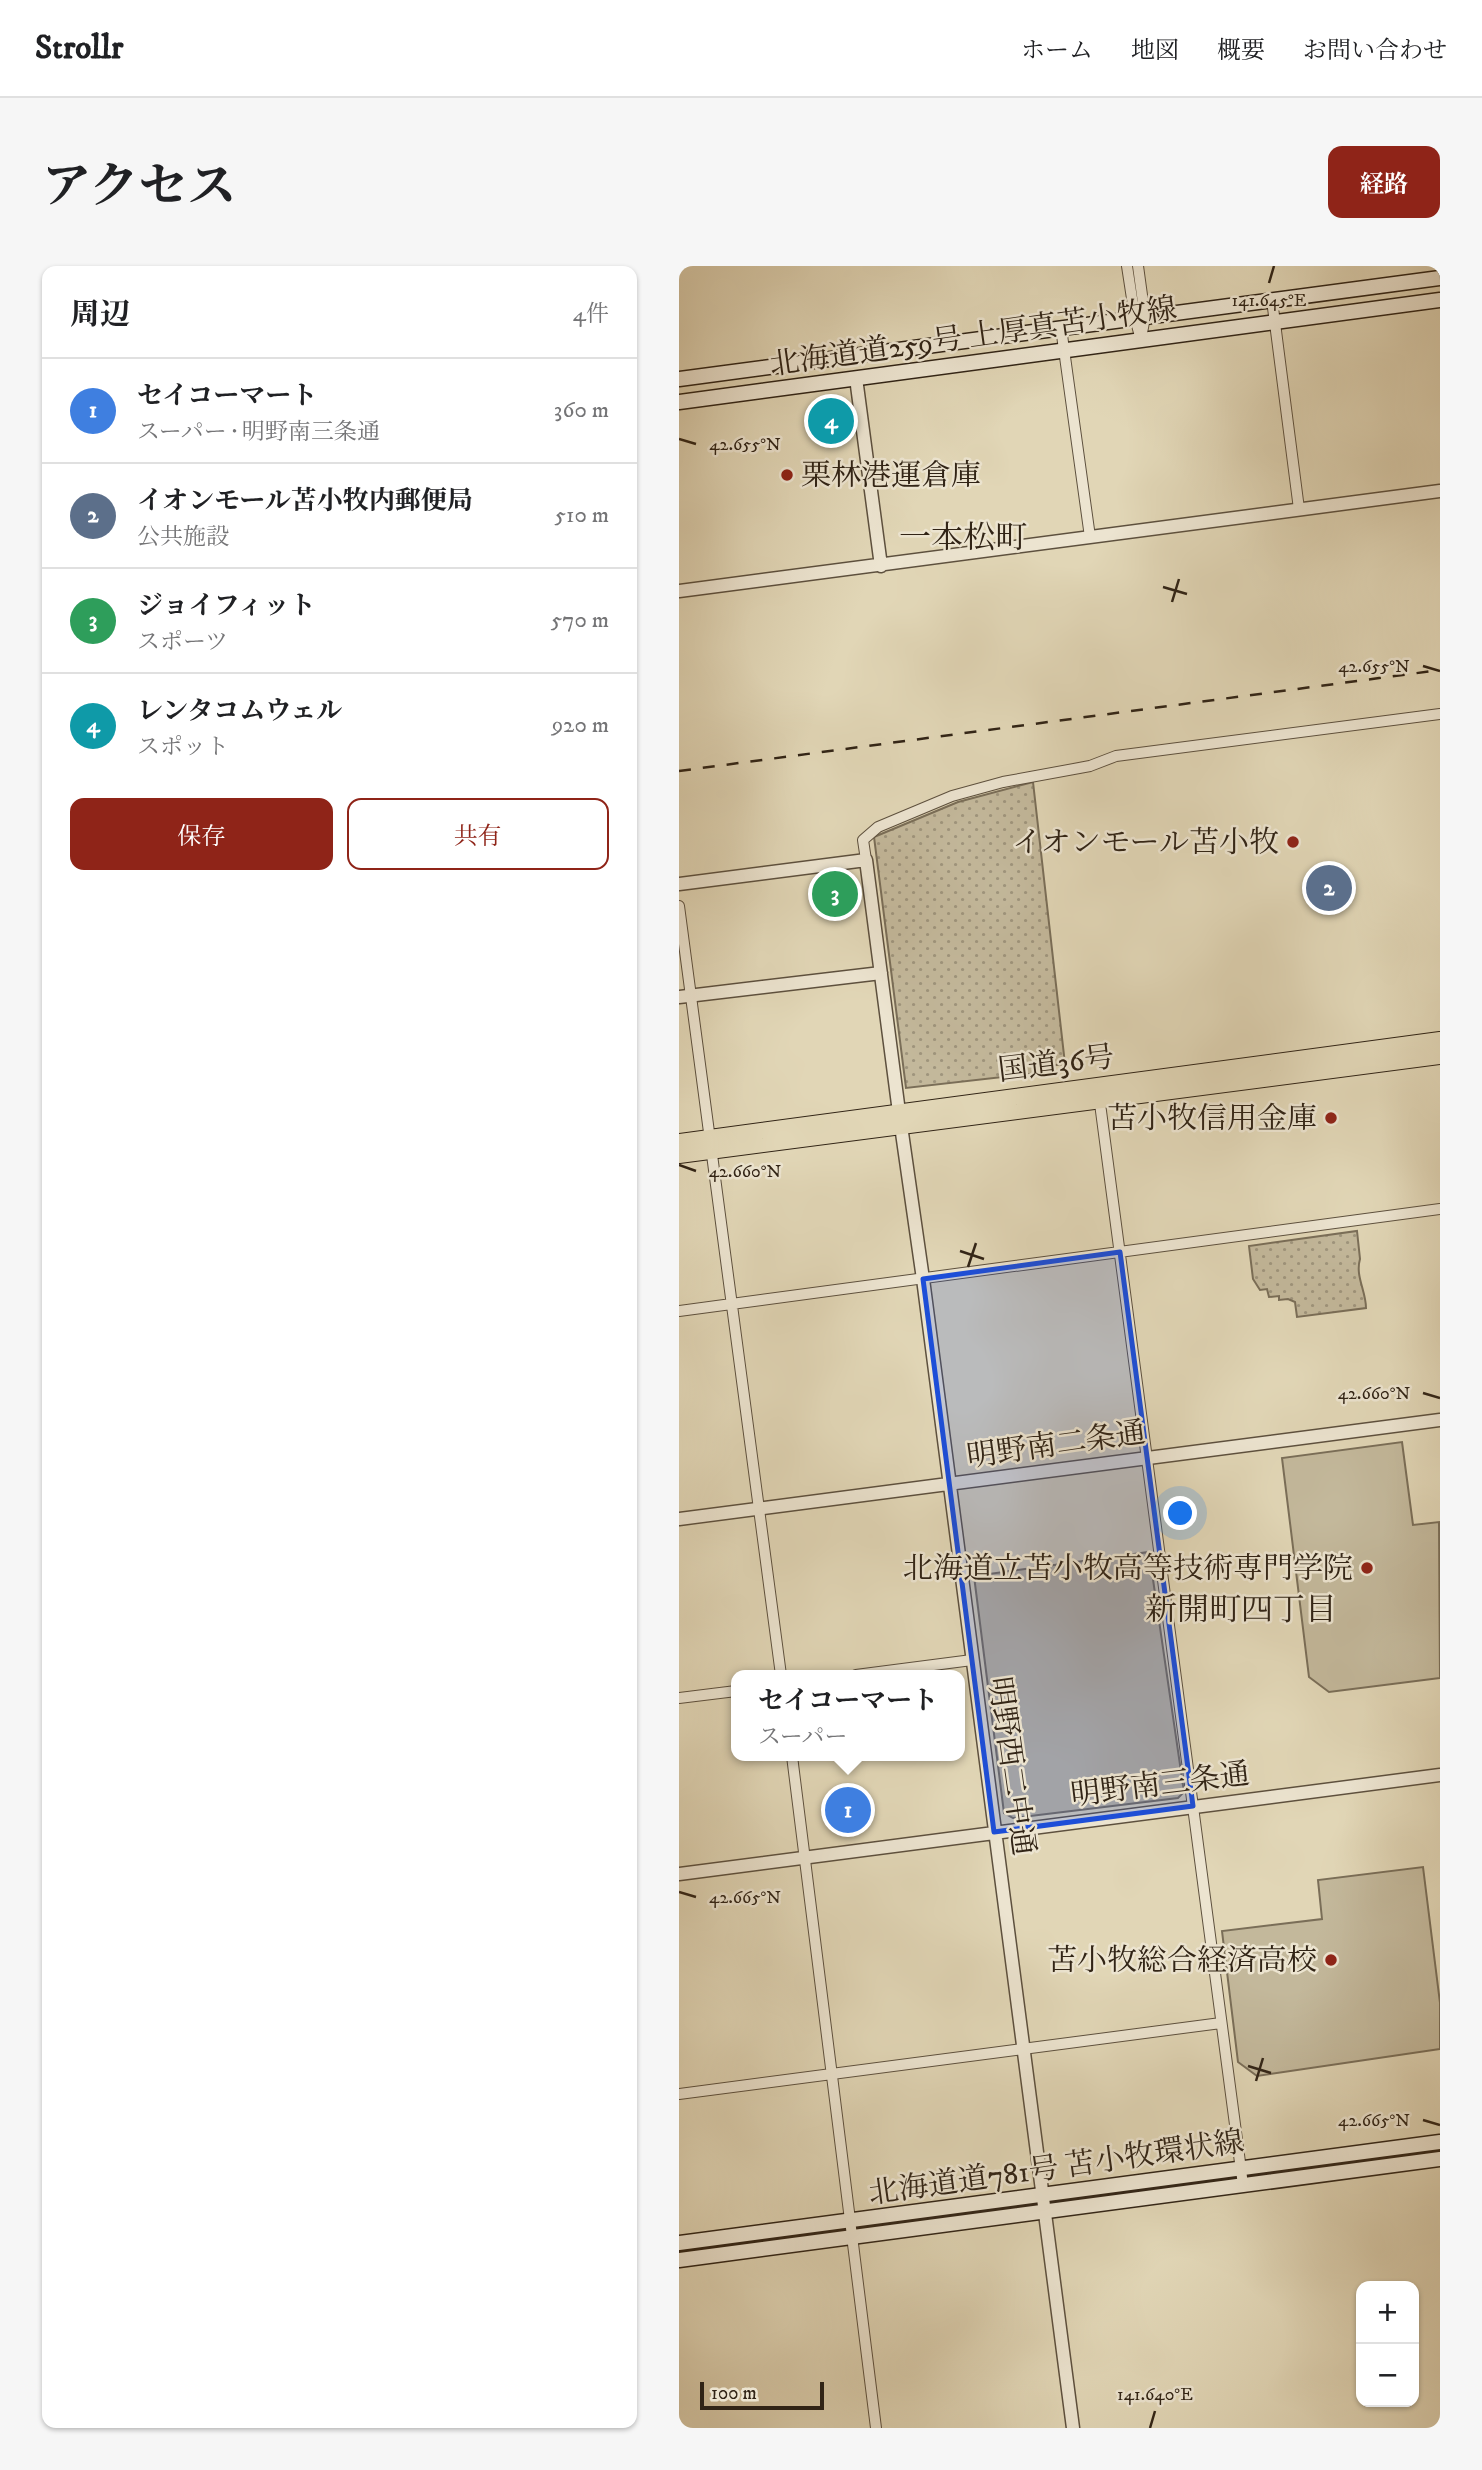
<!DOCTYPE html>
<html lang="ja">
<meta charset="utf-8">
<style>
:root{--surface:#fff;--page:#f6f6f6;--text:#202124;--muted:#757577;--line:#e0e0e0;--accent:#8f2418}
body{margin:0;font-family:"IM FELL DW Pica","Noto Serif JP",serif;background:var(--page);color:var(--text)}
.controls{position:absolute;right:21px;bottom:21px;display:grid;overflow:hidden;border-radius:14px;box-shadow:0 2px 5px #0004}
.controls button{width:63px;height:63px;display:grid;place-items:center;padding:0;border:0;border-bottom:2px solid var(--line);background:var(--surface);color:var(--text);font:35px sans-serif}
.scale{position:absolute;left:21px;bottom:18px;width:124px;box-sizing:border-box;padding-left:7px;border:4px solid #312416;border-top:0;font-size:19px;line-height:24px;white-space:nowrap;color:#312416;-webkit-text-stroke:5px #ece4d0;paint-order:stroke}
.you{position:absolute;left:502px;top:1248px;width:24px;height:24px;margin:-18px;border:5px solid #fff;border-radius:50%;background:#1a73e8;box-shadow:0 0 0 10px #1a73e833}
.badge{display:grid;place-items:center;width:46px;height:46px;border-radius:50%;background:var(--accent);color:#fff;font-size:23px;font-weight:700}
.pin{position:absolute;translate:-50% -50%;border:4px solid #fff;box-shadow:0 2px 7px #0006}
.popup{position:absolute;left:52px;top:1404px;width:234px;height:91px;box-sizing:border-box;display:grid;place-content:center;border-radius:14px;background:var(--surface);filter:drop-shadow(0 2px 5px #0005);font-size:23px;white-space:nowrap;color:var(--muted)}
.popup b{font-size:26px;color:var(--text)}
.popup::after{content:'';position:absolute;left:50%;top:100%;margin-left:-14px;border:14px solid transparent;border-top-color:var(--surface)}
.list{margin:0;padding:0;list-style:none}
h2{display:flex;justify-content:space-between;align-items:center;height:91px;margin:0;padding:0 28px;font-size:30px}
h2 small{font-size:23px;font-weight:400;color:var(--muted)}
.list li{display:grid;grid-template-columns:46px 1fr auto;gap:21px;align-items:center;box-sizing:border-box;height:105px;padding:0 28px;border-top:2px solid var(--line)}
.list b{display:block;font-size:26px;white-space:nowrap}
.list p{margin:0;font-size:23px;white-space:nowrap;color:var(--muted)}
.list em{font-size:23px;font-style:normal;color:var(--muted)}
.actions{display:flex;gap:14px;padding:21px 28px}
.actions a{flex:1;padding:16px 0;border:2px solid var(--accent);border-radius:14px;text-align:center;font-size:24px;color:var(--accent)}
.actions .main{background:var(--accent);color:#fff}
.map{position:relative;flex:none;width:761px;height:2162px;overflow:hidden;border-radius:14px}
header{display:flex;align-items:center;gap:42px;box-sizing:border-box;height:98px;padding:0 35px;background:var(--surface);border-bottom:2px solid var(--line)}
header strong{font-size:33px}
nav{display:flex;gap:38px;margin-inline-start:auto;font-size:24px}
.intro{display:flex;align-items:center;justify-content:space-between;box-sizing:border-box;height:168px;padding:0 42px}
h1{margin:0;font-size:49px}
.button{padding:18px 32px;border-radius:14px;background:var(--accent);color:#fff;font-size:24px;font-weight:700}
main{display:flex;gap:42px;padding:0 42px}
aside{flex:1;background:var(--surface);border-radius:14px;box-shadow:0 2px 5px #0004}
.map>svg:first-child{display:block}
.grass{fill:url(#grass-dots);stroke:#7a6e58;stroke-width:2}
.park{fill:#c3b89b;stroke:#7a6e58;stroke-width:2}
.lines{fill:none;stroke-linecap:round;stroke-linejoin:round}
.minor-casing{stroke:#5d503e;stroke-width:12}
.tertiary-casing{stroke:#5d503e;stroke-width:15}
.secondary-casing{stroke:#312416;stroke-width:17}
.trunk-casing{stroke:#312416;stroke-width:18}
.minor{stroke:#ece4d0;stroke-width:10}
.tertiary{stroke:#ece4d0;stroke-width:12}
.secondary{stroke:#ece4d0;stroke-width:14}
.trunk{stroke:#e1d6b6;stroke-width:16}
.rail{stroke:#312416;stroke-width:2.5;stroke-dasharray:12 12;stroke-linecap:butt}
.marked{fill:#1d4ed8;fill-opacity:0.2;stroke:#1d4ed8;stroke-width:5;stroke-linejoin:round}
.ticks{fill:none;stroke:#312416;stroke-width:2.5}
.poi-dot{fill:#8f2418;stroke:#ece4d0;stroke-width:2.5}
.labels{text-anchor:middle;stroke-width:5;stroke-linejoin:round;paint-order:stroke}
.street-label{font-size:30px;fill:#312416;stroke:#ece4d0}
.poi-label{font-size:30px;fill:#312416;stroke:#ece4d0;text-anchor:end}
.neighbourhood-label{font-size:32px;fill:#312416;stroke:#ece4d0}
.ticks-label{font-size:18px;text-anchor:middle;fill:#312416;stroke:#ece4d0;stroke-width:5;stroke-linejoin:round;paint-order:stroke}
</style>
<header>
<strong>Strollr</strong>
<nav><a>ホーム</a><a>地図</a><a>概要</a><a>お問い合わせ</a></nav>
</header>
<div class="intro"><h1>アクセス</h1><a class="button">経路</a></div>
<main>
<aside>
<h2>周辺<small>4件</small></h2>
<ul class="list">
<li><span class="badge" style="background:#3f7fe0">1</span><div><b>セイコーマート</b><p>スーパー · 明野南三条通</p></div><em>360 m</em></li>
<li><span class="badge" style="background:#5c6f8a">2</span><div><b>イオンモール苫小牧内郵便局</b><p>公共施設</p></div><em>510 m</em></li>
<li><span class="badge" style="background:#2e9e5b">3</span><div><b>ジョイフィット</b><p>スポーツ</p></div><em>570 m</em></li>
<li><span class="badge" style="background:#0f9aa8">4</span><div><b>レンタコムウェル</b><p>スポット</p></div><em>920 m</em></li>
</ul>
<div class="actions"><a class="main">保存</a><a>共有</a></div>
</aside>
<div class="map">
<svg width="761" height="2162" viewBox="0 0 761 2162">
<defs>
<pattern id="grass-dots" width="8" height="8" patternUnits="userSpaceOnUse" patternTransform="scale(1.75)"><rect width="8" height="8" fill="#c3b89b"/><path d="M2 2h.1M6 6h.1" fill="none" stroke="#9f957d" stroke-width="1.8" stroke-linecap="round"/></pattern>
</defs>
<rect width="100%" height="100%" fill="#e1d6b6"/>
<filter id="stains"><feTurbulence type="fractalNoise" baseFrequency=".00286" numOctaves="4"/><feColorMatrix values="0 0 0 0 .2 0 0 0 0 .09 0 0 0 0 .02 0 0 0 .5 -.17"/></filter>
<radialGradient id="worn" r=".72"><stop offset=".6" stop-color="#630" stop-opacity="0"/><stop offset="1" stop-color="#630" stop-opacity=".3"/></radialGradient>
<!-- grass -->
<path class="grass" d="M354,516L386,798L377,799L359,807L227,822L195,571L279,536Z
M678,965L681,993C676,1010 687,1025 687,1042L618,1051L616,1036L609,1033L600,1034V1030L590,1031L588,1023L581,1024L574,1013L570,980Z"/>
<!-- park -->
<path class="park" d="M723,1176L734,1259L760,1256L761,1412L650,1426L630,1411L603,1192Z
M470,1286L505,1526L499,1532L334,1552L325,1547L295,1310Z
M744,1601L761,1737V1783L578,1810L559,1796L543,1665L643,1653L639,1614Z"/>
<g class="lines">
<defs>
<path id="minor" d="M448,0L456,52L462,74
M459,0L466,51L462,72
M593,34L620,243
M382,62L411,271
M187,594L184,574L199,561L273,530L324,516L411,500L437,490L761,448
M0,640L102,1409
M420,830L564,1919
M0,1045L761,943
M177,1409L293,1394
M0,1432L57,1425
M113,1490L197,2162
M0,1828L542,1757"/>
<path id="tertiary" d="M177,112L202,300
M0,325L761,225
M0,618L187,594L220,846L244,1013L394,2162
M0,731L202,707
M0,1253L761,1154
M0,1608L761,1509"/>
<path id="secondary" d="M0,113L761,12
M0,136L761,34
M0,1977L761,1876
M0,1994L761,1893"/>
<path id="trunk" d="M0,876L761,774
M0,889L761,790"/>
</defs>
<!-- minor casing -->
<use href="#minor" class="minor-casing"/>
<!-- tertiary casing -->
<use href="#tertiary" class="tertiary-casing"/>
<!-- secondary casing -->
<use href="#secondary" class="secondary-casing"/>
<!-- trunk casing -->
<use href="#trunk" class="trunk-casing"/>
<!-- minor -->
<use href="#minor" class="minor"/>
<!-- tertiary -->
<use href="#tertiary" class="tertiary"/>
<!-- secondary -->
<use href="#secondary" class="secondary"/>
<!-- trunk -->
<use href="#trunk" class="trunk"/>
<!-- rail -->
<path class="rail" d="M0,505L761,404"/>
</g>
<!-- marked area -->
<path class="marked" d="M441,986L514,1540L315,1566L244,1013Z"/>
<!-- ticks -->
<path class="ticks" d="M590,17L595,0M0,173L17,178M484,321L508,328M493,336L500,313M744,400L761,405M0,899L17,905M281,985L305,993M289,1001L297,977M744,1127L761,1132M0,1626L17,1631M569,1800L592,1807M577,1815L584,1792M744,1854L761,1859M471,2162L476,2145"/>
<!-- markers -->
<g class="poi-dot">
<circle cx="108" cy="209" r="7"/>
<circle cx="614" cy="576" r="7"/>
<circle cx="652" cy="852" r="7"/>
<circle cx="688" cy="1302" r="7"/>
<circle cx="652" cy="1694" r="7"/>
</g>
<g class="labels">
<!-- street labels -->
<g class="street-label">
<text transform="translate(294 70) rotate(-8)" y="10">北海道道259号 上厚真苫小牧線</text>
<text transform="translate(377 797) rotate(-7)" y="10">国道36号</text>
<text transform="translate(377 1178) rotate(-8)" y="10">明野南二条通</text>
<text transform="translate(333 1500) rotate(82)" y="10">明野西二中通</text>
<text transform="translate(481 1518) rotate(-7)" y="10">明野南三条通</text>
<text transform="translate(377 1901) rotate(-8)" y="10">北海道道781号 苫小牧環状線</text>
</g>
<!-- poi labels -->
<g class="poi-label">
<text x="122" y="219" text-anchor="start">栗林港運倉庫</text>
<text x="600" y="586">イオンモール苫小牧</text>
<text x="638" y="862">苫小牧信用金庫</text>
<text x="674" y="1312">北海道立苫小牧高等技術専門学院</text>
<text x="638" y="1704">苫小牧総合経済高校</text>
</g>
<!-- neighbourhood labels -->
<g class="neighbourhood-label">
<text x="284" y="282">一本松町</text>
<text x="562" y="1354">新開町四丁目</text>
</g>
</g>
<g class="ticks-label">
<text x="590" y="40">141.645°E</text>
<text x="66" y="184">42.655°N</text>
<text x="695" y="406">42.655°N</text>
<text x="66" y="911">42.660°N</text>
<text x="695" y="1133">42.660°N</text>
<text x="66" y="1637">42.665°N</text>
<text x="695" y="1860">42.665°N</text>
<text x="476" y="2134">141.640°E</text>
</g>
<rect width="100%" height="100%" filter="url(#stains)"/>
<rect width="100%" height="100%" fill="url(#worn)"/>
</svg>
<div class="controls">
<button>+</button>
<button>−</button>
</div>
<div class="scale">100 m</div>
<div class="you"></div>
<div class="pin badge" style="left:169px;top:1544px;background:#3f7fe0">1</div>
<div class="popup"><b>セイコーマート</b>スーパー</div>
<div class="pin badge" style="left:650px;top:622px;background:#5c6f8a">2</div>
<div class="pin badge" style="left:156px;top:628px;background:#2e9e5b">3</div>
<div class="pin badge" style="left:152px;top:155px;background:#0f9aa8">4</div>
</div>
</main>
